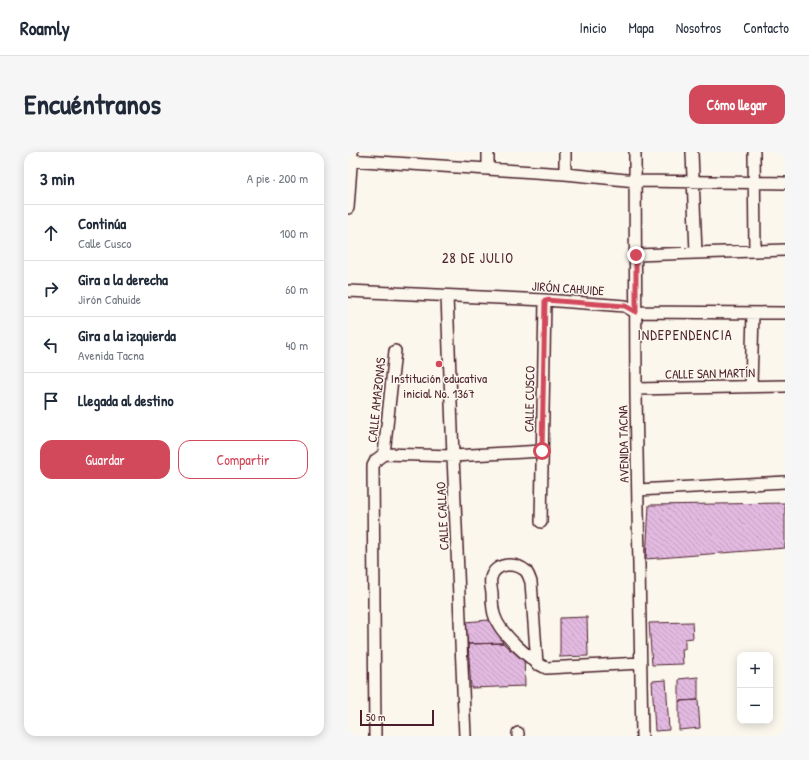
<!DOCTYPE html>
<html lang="es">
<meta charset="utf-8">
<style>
:root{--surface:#fff;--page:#f6f6f7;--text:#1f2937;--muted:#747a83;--line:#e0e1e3;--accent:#d1495b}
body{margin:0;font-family:"Patrick Hand",sans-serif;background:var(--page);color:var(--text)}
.controls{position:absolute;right:12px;bottom:12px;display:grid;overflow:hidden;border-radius:8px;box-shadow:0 2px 10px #0003}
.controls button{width:36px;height:36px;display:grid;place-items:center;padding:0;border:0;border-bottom:1px solid var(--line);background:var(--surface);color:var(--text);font:20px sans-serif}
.scale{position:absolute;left:12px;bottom:10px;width:74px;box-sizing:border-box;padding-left:4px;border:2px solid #4a1f2b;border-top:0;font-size:11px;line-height:14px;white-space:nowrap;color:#4a1f2b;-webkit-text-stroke:3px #fbf7ec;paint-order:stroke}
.stop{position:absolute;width:12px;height:12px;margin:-9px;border:3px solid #d1495b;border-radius:50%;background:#fff}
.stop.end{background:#d1495b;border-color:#fff;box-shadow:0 1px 4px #0008}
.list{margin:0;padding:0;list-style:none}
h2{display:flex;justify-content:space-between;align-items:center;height:52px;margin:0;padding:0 16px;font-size:17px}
h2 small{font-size:13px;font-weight:400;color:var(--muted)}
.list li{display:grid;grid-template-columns:26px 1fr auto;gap:12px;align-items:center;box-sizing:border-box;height:56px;padding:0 16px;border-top:1px solid var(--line)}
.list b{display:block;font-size:15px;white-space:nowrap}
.list p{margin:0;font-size:13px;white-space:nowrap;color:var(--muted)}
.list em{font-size:13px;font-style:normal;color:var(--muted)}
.actions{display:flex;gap:8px;padding:12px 16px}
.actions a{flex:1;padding:9px 0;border:1px solid var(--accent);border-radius:12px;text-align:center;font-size:14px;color:var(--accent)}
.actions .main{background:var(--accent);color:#fff}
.icon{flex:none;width:22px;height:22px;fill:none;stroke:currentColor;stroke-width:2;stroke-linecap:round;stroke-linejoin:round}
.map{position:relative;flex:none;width:437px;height:584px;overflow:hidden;border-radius:12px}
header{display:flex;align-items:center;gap:24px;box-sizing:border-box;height:56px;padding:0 20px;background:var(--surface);border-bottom:1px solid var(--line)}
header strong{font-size:19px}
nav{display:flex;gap:22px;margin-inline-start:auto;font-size:14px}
.intro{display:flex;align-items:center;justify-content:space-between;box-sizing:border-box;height:96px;padding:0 24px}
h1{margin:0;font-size:28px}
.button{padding:10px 18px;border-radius:12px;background:var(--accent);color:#fff;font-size:14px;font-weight:700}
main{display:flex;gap:24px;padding:0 24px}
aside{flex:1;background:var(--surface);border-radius:12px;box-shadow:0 2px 10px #0003}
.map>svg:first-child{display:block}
.building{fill:url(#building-back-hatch);stroke:#4a1f2b}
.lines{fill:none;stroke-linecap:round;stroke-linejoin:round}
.minor-casing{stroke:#4a1f2b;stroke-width:14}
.minor{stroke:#fbf7ec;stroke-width:11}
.route{stroke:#d1495b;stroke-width:5}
.poi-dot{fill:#d1495b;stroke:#fbf7ec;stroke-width:1.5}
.labels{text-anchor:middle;stroke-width:3;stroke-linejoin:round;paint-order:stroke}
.street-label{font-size:13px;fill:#4a1f2b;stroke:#fbf7ec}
.poi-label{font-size:13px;fill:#4a1f2b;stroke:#fbf7ec}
.neighbourhood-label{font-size:14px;letter-spacing:1px;fill:#4a1f2b;stroke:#fbf7ec}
</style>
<header>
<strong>Roamly</strong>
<nav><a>Inicio</a><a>Mapa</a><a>Nosotros</a><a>Contacto</a></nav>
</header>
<div class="intro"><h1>Encuéntranos</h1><a class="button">Cómo llegar</a></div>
<main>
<aside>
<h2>3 min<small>A pie · 200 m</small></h2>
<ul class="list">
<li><svg class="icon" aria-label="ahead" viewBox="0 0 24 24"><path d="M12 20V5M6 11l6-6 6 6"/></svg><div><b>Continúa</b><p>Calle Cusco</p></div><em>100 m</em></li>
<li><svg class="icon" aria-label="right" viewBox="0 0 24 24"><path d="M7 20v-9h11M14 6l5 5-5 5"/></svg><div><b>Gira a la derecha</b><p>Jirón Cahuide</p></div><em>60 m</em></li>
<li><svg class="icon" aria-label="left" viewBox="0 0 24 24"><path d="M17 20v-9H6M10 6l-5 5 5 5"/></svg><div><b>Gira a la izquierda</b><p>Avenida Tacna</p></div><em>40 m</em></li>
<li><svg class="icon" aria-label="arrive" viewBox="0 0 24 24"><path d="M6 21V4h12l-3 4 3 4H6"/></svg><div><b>Llegada al destino</b></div></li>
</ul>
<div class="actions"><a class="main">Guardar</a><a>Compartir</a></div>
</aside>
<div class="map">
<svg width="437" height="584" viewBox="0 0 437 584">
<defs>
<pattern id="building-back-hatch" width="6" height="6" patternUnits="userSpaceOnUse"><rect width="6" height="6" fill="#e2b9e0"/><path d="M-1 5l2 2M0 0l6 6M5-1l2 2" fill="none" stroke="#c39fc0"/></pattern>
</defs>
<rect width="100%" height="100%" fill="#fbf7ec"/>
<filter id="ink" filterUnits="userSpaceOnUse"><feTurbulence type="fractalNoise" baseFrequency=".025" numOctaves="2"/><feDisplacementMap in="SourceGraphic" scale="8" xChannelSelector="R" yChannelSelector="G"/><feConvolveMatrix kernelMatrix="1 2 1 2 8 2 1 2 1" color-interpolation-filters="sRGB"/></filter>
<g filter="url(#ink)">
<!-- building -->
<path class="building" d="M437,351V396L298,407L301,353Z
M239,465L240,504L212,505V466Z
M141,468L147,475L155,491L120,492L117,470Z
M344,470L345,486L337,487V497H334L335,512L304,513L301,471Z
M155,491L162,498L169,497L176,500L177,534L123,536L120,492Z
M350,525V548L331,549V527Z
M318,528L321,578L307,579L304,529Z
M350,548L352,576L331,578V549Z"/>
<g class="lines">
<defs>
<path id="minor" d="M217,0V22
M287,0L288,243L294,584
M344,0L348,101
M406,0L407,99
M0,8L217,22L288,29L437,31
M140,17V0
M0,56L4,0
M288,103L437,98
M0,139L197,148L277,154L287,160L437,161
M99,144L105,304L117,584
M403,234L405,161
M288,237L437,234
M36,302L105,304L194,299
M290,338L437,330
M193,370L197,148
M189,512L183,430C182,427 180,422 178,419C168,410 147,410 143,426C142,430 143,436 144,441C144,449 144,458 147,465C152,481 183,509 198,516L293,511
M170,581V584
M27,584L25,314L28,308L36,302L47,199"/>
</defs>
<!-- minor casing -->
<use href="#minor" class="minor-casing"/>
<!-- minor -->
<use href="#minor" class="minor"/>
</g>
</g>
<g class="lines" filter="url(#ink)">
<!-- route -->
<path class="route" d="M194,299L197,148L277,154L288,160V103"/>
</g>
<!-- markers -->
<circle class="poi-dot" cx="91" cy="212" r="4"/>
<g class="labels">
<!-- street labels -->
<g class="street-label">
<text transform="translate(220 136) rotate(4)" y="5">JIRÓN CAHUIDE</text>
<text transform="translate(362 221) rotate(-1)" y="5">CALLE SAN MARTÍN</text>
<text transform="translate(181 247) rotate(-89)" y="5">CALLE CUSCO</text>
<text transform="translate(28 248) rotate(-84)" y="5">CALLE AMAZONAS</text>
<text transform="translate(275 292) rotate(-91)" y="5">AVENIDA TACNA</text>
<text transform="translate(94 364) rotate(-93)" y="5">CALLE CALLAO</text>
</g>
<!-- poi labels -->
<g class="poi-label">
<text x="91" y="231">Institución educativa<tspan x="91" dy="15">inicial No. 1367</tspan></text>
</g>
<!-- neighbourhood labels -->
<g class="neighbourhood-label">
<text x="130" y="111">28 DE JULIO</text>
<text x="337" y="188">INDEPENDENCIA</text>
</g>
</g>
</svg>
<div class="controls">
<button>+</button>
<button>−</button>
</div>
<div class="scale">50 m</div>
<div class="stop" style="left:194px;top:299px"></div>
<div class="stop end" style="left:288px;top:103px"></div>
</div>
</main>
